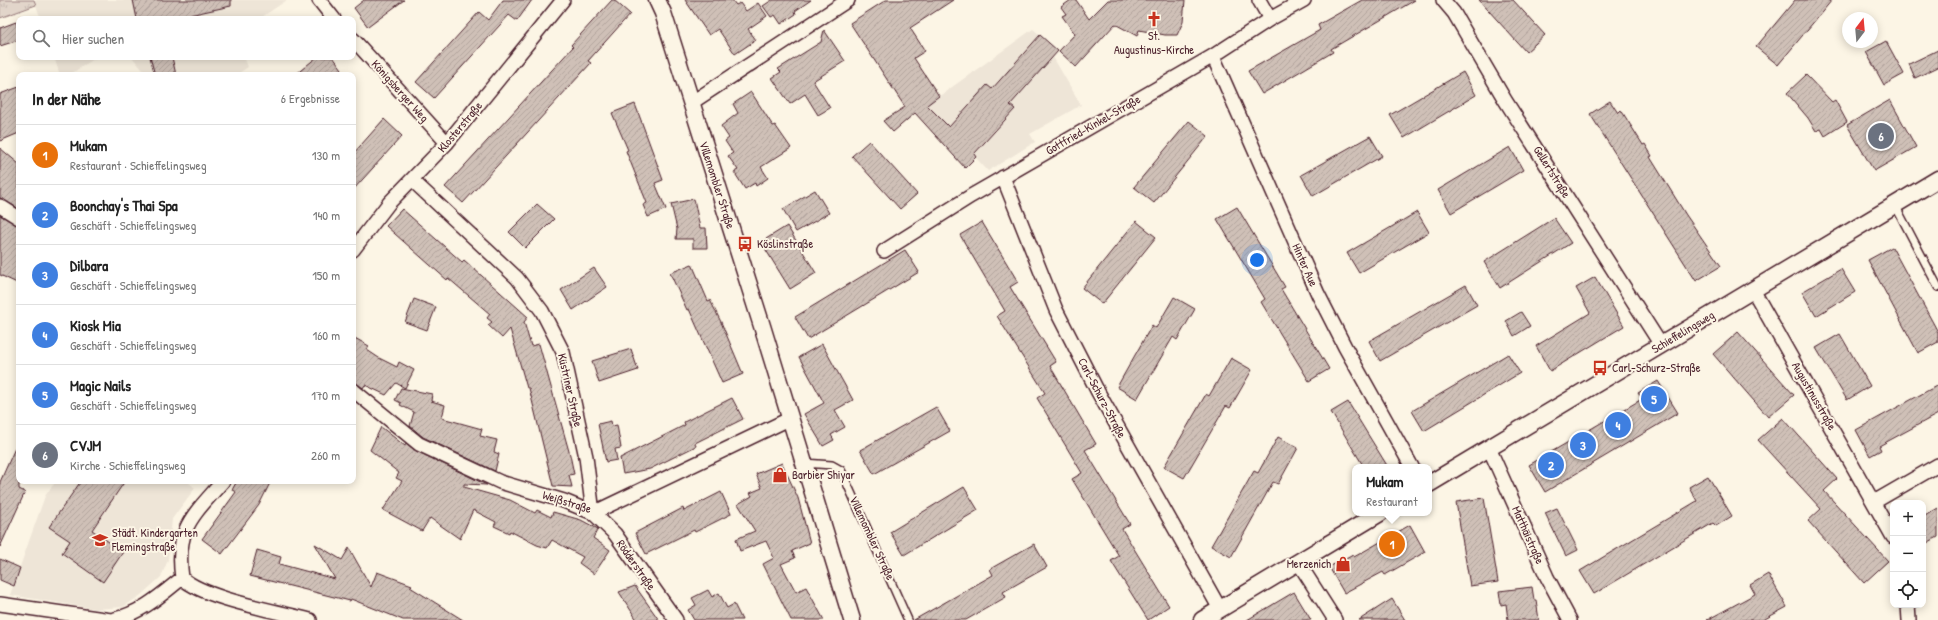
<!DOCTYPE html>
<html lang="de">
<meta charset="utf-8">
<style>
:root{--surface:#fff;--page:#f6f6f6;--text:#222;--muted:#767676;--line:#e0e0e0;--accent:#111827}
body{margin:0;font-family:"Patrick Hand",sans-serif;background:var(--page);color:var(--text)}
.controls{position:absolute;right:12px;bottom:12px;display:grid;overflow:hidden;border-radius:8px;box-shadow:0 2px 10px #0003}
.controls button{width:36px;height:36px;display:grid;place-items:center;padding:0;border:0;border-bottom:1px solid var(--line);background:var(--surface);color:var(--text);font:20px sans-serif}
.compass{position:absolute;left:1842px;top:12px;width:36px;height:36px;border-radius:50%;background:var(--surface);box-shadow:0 2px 10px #0003;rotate:16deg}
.you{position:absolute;left:1257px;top:260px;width:14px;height:14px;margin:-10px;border:3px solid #fff;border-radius:50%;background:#1a73e8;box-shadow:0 0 0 6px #1a73e833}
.badge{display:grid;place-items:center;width:26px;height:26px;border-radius:50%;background:var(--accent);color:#fff;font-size:13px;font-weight:700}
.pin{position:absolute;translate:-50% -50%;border:2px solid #fff;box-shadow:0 1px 4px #0006}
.popup{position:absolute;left:1352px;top:464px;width:80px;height:52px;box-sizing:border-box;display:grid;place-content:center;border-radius:8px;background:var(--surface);filter:drop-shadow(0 1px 3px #0005);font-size:13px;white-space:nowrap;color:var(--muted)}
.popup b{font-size:15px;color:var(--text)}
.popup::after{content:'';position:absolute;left:50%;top:100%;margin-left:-8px;border:8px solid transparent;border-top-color:var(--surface)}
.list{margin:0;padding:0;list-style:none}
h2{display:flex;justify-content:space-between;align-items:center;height:52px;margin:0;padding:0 16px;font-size:17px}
h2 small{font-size:13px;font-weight:400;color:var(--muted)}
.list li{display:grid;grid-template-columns:26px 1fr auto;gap:12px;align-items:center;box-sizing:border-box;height:60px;padding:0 16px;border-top:1px solid var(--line)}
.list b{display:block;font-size:15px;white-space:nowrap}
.list p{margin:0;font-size:13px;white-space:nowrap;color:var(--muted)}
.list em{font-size:13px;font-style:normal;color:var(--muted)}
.icon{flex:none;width:22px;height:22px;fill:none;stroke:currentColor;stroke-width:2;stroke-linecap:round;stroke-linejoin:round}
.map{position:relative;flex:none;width:1938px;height:620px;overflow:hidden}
.search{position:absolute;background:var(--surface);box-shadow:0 2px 10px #0003;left:16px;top:16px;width:340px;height:44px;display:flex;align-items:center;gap:10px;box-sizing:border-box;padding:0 14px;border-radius:8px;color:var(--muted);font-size:15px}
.panel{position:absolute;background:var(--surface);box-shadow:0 2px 10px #0003;left:16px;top:72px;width:340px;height:412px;border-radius:8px}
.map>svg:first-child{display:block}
.built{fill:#eee5d7}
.park{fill:url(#park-tufts);stroke:#967a7a}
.building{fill:url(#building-hatch);stroke:#4a1f2b}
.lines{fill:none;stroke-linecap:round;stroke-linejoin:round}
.service-casing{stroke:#4a1f2b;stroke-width:10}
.minor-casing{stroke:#4a1f2b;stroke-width:16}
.tertiary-casing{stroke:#4a1f2b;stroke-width:19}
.service{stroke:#fcf5e5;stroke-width:7}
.minor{stroke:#fcf5e5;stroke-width:13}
.tertiary{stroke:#fcf5e5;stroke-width:16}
.labels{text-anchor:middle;stroke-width:4;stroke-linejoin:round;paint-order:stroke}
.poi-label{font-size:12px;fill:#4a1f2b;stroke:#fcf5e5;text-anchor:start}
.street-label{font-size:12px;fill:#4a1f2b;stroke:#fcf5e5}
</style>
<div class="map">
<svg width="1938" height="620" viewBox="0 0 1938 620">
<defs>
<pattern id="park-tufts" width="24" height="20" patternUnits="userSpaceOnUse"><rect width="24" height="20" fill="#e2d5ca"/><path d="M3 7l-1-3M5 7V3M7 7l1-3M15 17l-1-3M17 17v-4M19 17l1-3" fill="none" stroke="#c3b6ae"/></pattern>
<pattern id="building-hatch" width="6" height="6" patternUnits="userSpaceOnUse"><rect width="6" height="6" fill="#cfc0b7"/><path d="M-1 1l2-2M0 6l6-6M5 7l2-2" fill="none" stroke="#b3a59e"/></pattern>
</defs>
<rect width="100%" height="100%" fill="#fcf5e5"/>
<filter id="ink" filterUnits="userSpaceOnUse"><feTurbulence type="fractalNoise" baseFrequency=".025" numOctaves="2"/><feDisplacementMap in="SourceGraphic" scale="8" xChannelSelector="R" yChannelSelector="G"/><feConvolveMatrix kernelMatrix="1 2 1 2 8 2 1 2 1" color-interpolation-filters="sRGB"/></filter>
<g filter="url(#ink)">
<!-- built -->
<path class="built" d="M34,0H287L259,19H41Z
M1033,29L1059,51L1053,57L1081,105L1030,134L1035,142L988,171L927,105Z
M54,57H97L69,75H60Z
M132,57H244L248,67L236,75H147Z
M56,481H187L195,488L172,519L168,560L161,577L141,595L123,607L96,609L10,595L45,496Z"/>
<!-- park -->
<path class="park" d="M0,0H34L36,5L0,18Z"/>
<!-- building -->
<path class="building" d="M133,0H231V6L171,19H137Z
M364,0H404L368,27L354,8Z
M503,0H532L517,21L509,15L434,98L416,82L479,12L488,20Z
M612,0H614L630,14L588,61L591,63L463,203L445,187L573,47L571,45Z
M685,0H732L736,5L740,3L746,11L758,3L767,16L748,29L756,40L735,54L718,29L709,35Z
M772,0H811L795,11L796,14L781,24L775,15L771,17L763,6Z
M886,0H953L910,28L925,51L914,58L939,96L927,105L949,127L987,85L992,89L1040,35L1058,51L1010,105L1015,109L974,154L976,157L965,168L915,113L893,132L883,121L905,107L850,23Z
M1071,0H1076L1089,19L1108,0H1185L1183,22L1177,35H1165L1139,30L1137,36L1115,24L1076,67L1059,51L1075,34L1062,16L1066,14L1061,7Z
M1362,0H1415L1331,49L1333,52L1262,94L1248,71L1320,30L1318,25Z
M1479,0H1513L1545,35L1526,52Z
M1795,0H1832L1778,65L1756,47Z
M16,22L19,32V40L0,46V28Z
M824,30L845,61L813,81L830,108L818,115L805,94L790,104L772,78L781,72L778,69L821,42Z
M1886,41L1904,74L1884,85L1866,52Z
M1938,50V67L1915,78L1909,64Z
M150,57H172L176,75H155Z
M317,57H333L342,69L334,75H295Z
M1463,72L1476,95L1404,138L1390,115Z
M1806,75L1832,102L1835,100L1847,122L1825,136L1821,129L1816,131L1808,118L1787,93Z
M19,87V133L0,141V94Z
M751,92L773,126L775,125L791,148L761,167L768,178L756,186L755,183L745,189L734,172L738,170L728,156L733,153L725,141L729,138L721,126L738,113L733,104Z
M1890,100L1916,147L1874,171L1847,125Z
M1610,101L1618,113L1621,110L1643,145L1645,144L1652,156L1650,157L1686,215L1721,266L1696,281L1590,114Z
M635,104L663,180L655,183L666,209L648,217L643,205L647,203L626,151L628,150L612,113Z
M384,119L402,136L353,190V154Z
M1189,121L1208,136L1154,203L1134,187Z
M1370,136L1382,156L1313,196L1301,175Z
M869,141L917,194L900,209L852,156Z
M1510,147L1523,170L1451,213L1438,190Z
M0,148L19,164V209L0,198Z
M815,190L829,213L796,232L783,209Z
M694,199L700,228H706L707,248H693V239H676L677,229L671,204Z
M537,204L554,219L525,248L509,232Z
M1237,207L1285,287L1281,289L1329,369L1309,381L1261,302L1265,299L1217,219Z
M402,209L462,262L464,260L528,317L524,322L531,346L539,344L570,455L574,474L569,475L572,487L553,486L529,388H527L510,329L502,338L488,325L492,322L487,318L490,314L448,278L447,280L386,226Z
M1417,212L1429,232L1359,273L1347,253Z
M0,215L19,226V284L0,275Z
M1554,218L1571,243L1500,288L1484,262Z
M1136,221L1156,237L1102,304L1082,288Z
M982,222L1018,282L1010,287L1056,362L1050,366L1096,444L1085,450L1130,524L1122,529L1169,606L1148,620L1111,561L1119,556L1072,479L1082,473L1037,398L1045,393L997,316L1005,311L960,235Z
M787,226L816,273L790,289L761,242Z
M1892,247L1938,332V342L1918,353L1868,260Z
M905,250L919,272L808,339L795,317Z
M692,264L708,301L710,300L721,322L743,374L722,383L689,309L687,310L670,273Z
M594,268L607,287L573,310L561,290Z
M1841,269L1855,292L1816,316L1802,292Z
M1595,277L1624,326L1550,371L1536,346L1590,313L1576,288Z
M1466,285L1477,305L1380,361L1369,341Z
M1174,297L1195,309L1177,340L1173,337L1137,399L1117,387L1152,325L1156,328Z
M414,299L436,307L427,330L405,322Z
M1521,312L1530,326L1514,336L1506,321Z
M1738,332L1794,395L1768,417L1713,354Z
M1840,334L1870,386L1847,400L1816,348Z
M353,337L369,346L367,350L379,358L397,367L399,362L414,370L405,388L396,383L386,395L365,385L363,388L353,381Z
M822,344L853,400L835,410L845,427L831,435L834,440L823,446L804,414L824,403L799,357Z
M631,349L638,370L599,383L592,361Z
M1508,354L1520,373L1424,431L1412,411Z
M1231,358L1252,370L1230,408L1226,406L1184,478L1164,467L1206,394L1209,396Z
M1658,381L1678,413L1545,492L1529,465L1642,399L1638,393Z
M1938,385V414L1879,446L1881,450L1870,456L1856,430Z
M401,388L432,394L431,401L445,405L442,418L482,429L480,436L497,440L494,452L499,454L495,471L423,437L410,426L414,412L400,405L401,403L395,400Z
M732,398L743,419L695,443L696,446L650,469L623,474L620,458L685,425L684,422Z
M1348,402L1367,433L1388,467H1364L1350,444L1331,412Z
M936,407L950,431L874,474L860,450Z
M1783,418L1837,479L1824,491L1888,561L1864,583L1808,521L1821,509L1758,440Z
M611,421L612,426L617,425L621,448L615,449L617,460L606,462L598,424Z
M381,427L405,446L406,443L416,451L487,485L464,484V487L510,500L535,513L537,510L551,517L553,512L581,520L598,529L593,538L610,550L594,574L579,563L583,557L552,540L547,548L537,545L510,531L509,533L494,526L496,522L473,510L460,539L430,518L422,531L383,510L402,481L396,478L399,473L370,450Z
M1278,437L1298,448L1278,484L1273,482L1231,557L1211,546L1254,471L1258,473Z
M19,439V489L25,492L0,547V482Z
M782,463L798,498L810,543L792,551L795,558L781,564L796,592L806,587L824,620H791L763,564L774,558L766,541L740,551L736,539L755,531L738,504L752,496L750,493L762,488L756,474Z
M1708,476L1732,516L1716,526L1713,523L1594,594L1580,571L1697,501L1689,487Z
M81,481H125L92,530L123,552L103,582L62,553L70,541L49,527Z
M237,481H271L259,505L222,554L202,539L236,492L232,490Z
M964,487L978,510L904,555L890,532Z
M721,492L731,514L695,532L694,530L646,554L635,533L683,508L684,511Z
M1484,498L1498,582L1470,586L1456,502Z
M1557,508L1578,550L1566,556L1545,513Z
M1938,508V537L1923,545V517Z
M1410,525L1425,552L1385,575L1383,572L1344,593L1329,567L1353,554L1354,557Z
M315,544L342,560L349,548L371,587L377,572L412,585L410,587L463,620H403L351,599L350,601L250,576L257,550L281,557L279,564L335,579Z
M1034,544L1047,567L1003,592L1006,597L966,620H914L993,575L990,569Z
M0,559L20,568L14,586L0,580Z
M1768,574L1787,607L1763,620H1707L1755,594L1750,585Z
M635,586L659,620H637L619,592Z
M1532,587L1534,600H1536L1539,620H1508L1506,604L1501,605L1499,591Z
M708,590L712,597L719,593L727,608L734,604L742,620H694L688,610L696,605L692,598Z
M1294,592L1311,620H1247Z
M1392,599L1405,620H1359Z"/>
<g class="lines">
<defs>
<path id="service" d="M1895,205L1938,287
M804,463L832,465L841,470L908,620"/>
<path id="minor" d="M319,0L334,19
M1259,0L1270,19
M1443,0L1454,13L1505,100L1661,345
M353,39L447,143
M1213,56L1318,294L1345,347L1412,467
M691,103L848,0
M1003,177L1056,310L1098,392L1220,609
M412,180L517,278L542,311L563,352L586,457L593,513
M0,206L19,218
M353,250L389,203L447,143L563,0
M884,251L971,196L1213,56L1270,19L1304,0
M1753,290L1893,537
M353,390L419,444L500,482L564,501L593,513L615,534L676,620
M1489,448L1547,577L1570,620
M223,481C193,516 175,528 182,578C205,599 277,611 310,620
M1874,502L1938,465
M593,513L789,419
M1298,562L1335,620
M0,604L111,620C140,614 160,596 182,578
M1908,605L1909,620"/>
<path id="tertiary" d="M657,0L663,13L762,326L852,620
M1429,484L1938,179
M1202,620L1380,513"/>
</defs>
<!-- service casing -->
<use href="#service" class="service-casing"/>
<!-- minor casing -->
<use href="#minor" class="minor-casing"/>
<!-- tertiary casing -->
<use href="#tertiary" class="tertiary-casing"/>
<!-- service -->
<use href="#service" class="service"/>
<!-- minor -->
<use href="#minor" class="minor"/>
<!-- tertiary -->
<use href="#tertiary" class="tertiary"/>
</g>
</g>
<!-- icons -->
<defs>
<symbol id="church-bare" viewBox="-9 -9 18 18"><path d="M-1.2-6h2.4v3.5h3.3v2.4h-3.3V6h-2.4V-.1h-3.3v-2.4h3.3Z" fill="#c8321e" stroke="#fcf5e5" stroke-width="2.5" paint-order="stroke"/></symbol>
<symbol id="bus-bare" viewBox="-9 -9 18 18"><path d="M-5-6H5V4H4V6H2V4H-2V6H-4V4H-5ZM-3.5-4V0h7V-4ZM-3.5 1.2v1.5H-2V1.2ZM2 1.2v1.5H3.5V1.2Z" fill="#c8321e" stroke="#fcf5e5" stroke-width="2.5" paint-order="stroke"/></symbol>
<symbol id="shop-bare" viewBox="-9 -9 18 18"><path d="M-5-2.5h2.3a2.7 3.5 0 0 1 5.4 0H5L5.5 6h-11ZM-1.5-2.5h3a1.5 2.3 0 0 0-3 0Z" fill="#c8321e" stroke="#fcf5e5" stroke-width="2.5" paint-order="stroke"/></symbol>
<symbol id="school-bare" viewBox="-9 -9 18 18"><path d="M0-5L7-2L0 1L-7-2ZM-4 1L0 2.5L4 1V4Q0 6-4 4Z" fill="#c8321e" stroke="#fcf5e5" stroke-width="2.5" paint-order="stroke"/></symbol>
</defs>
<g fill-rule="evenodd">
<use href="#church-bare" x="1143" y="8" width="22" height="22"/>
<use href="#bus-bare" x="734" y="233" width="22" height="22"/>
<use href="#bus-bare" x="1589" y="357" width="22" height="22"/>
<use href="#shop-bare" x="769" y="464" width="22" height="22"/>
<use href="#school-bare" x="89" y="529" width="22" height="22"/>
<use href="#shop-bare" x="1332" y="553" width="22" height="22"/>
</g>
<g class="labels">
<!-- poi labels -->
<g class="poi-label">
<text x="1154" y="40" text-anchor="middle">St.<tspan x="1154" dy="14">Augustinus-Kirche</tspan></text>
<text x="757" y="248">Köslinstraße</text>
<text x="1612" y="372">Carl-Schurz-Straße</text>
<text x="792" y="479">Barbier Shiyar</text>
<text x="112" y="537">Städt. Kindergarten<tspan x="112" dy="14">Flemingstraße</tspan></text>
<text x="1331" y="568" text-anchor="end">Merzenich</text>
</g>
<!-- street labels -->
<g class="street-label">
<text transform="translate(400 91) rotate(48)" y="4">Königsberger Weg</text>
<text transform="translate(1093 125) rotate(-30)" y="4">Gottfried-Kinkel-Straße</text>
<text transform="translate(460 127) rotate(-50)" y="4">Klosterstraße</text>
<text transform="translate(1552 172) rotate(58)" y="4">Gellertstraße</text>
<text transform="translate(717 185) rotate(72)" y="4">Villemombler Straße</text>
<text transform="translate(1305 265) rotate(66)" y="4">Hinter Aue</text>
<text transform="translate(1683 332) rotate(-31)" y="4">Schieffelingsweg</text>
<text transform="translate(570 390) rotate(77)" y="4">Küstriner Straße</text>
<text transform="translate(1814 396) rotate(60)" y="4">Augustinusstraße</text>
<text transform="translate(1102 398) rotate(62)" y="4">Carl-Schurz-Straße</text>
<text transform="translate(567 502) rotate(17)" y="4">Weißstraße</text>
<text transform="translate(1528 535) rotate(66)" y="4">Matthäistraße</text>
<text transform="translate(872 538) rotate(65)" y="4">Villemombler Straße</text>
<text transform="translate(636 565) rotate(55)" y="4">Rödderstraße</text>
</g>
</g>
</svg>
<div class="controls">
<button>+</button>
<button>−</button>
<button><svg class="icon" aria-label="locate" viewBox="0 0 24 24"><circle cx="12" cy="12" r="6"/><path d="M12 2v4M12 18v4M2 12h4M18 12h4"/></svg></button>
</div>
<svg class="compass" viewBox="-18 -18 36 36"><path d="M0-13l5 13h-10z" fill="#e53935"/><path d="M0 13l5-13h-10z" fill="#767676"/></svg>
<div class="you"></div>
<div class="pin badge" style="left:1392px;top:544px;background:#e8710a">1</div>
<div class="popup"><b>Mukam</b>Restaurant</div>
<div class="pin badge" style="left:1551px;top:465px;background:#3f7fe0">2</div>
<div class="pin badge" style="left:1583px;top:445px;background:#3f7fe0">3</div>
<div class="pin badge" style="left:1618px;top:425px;background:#3f7fe0">4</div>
<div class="pin badge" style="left:1654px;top:399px;background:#3f7fe0">5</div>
<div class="pin badge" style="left:1881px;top:136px;background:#6b7280">6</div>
<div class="search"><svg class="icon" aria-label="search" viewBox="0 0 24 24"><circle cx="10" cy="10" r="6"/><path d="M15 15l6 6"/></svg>Hier suchen</div>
<section class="panel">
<h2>In der Nähe<small>6 Ergebnisse</small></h2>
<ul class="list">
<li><span class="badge" style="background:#e8710a">1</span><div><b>Mukam</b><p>Restaurant · Schieffelingsweg</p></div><em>130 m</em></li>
<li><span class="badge" style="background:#3f7fe0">2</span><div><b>Boonchay's Thai Spa</b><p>Geschäft · Schieffelingsweg</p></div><em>140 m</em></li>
<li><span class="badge" style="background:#3f7fe0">3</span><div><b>Dilbara</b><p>Geschäft · Schieffelingsweg</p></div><em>150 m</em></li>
<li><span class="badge" style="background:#3f7fe0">4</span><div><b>Kiosk Mia</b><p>Geschäft · Schieffelingsweg</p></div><em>160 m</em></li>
<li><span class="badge" style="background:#3f7fe0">5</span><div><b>Magic Nails</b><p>Geschäft · Schieffelingsweg</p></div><em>170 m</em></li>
<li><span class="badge" style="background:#6b7280">6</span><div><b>CVJM</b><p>Kirche · Schieffelingsweg</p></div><em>260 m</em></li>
</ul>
</section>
</div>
